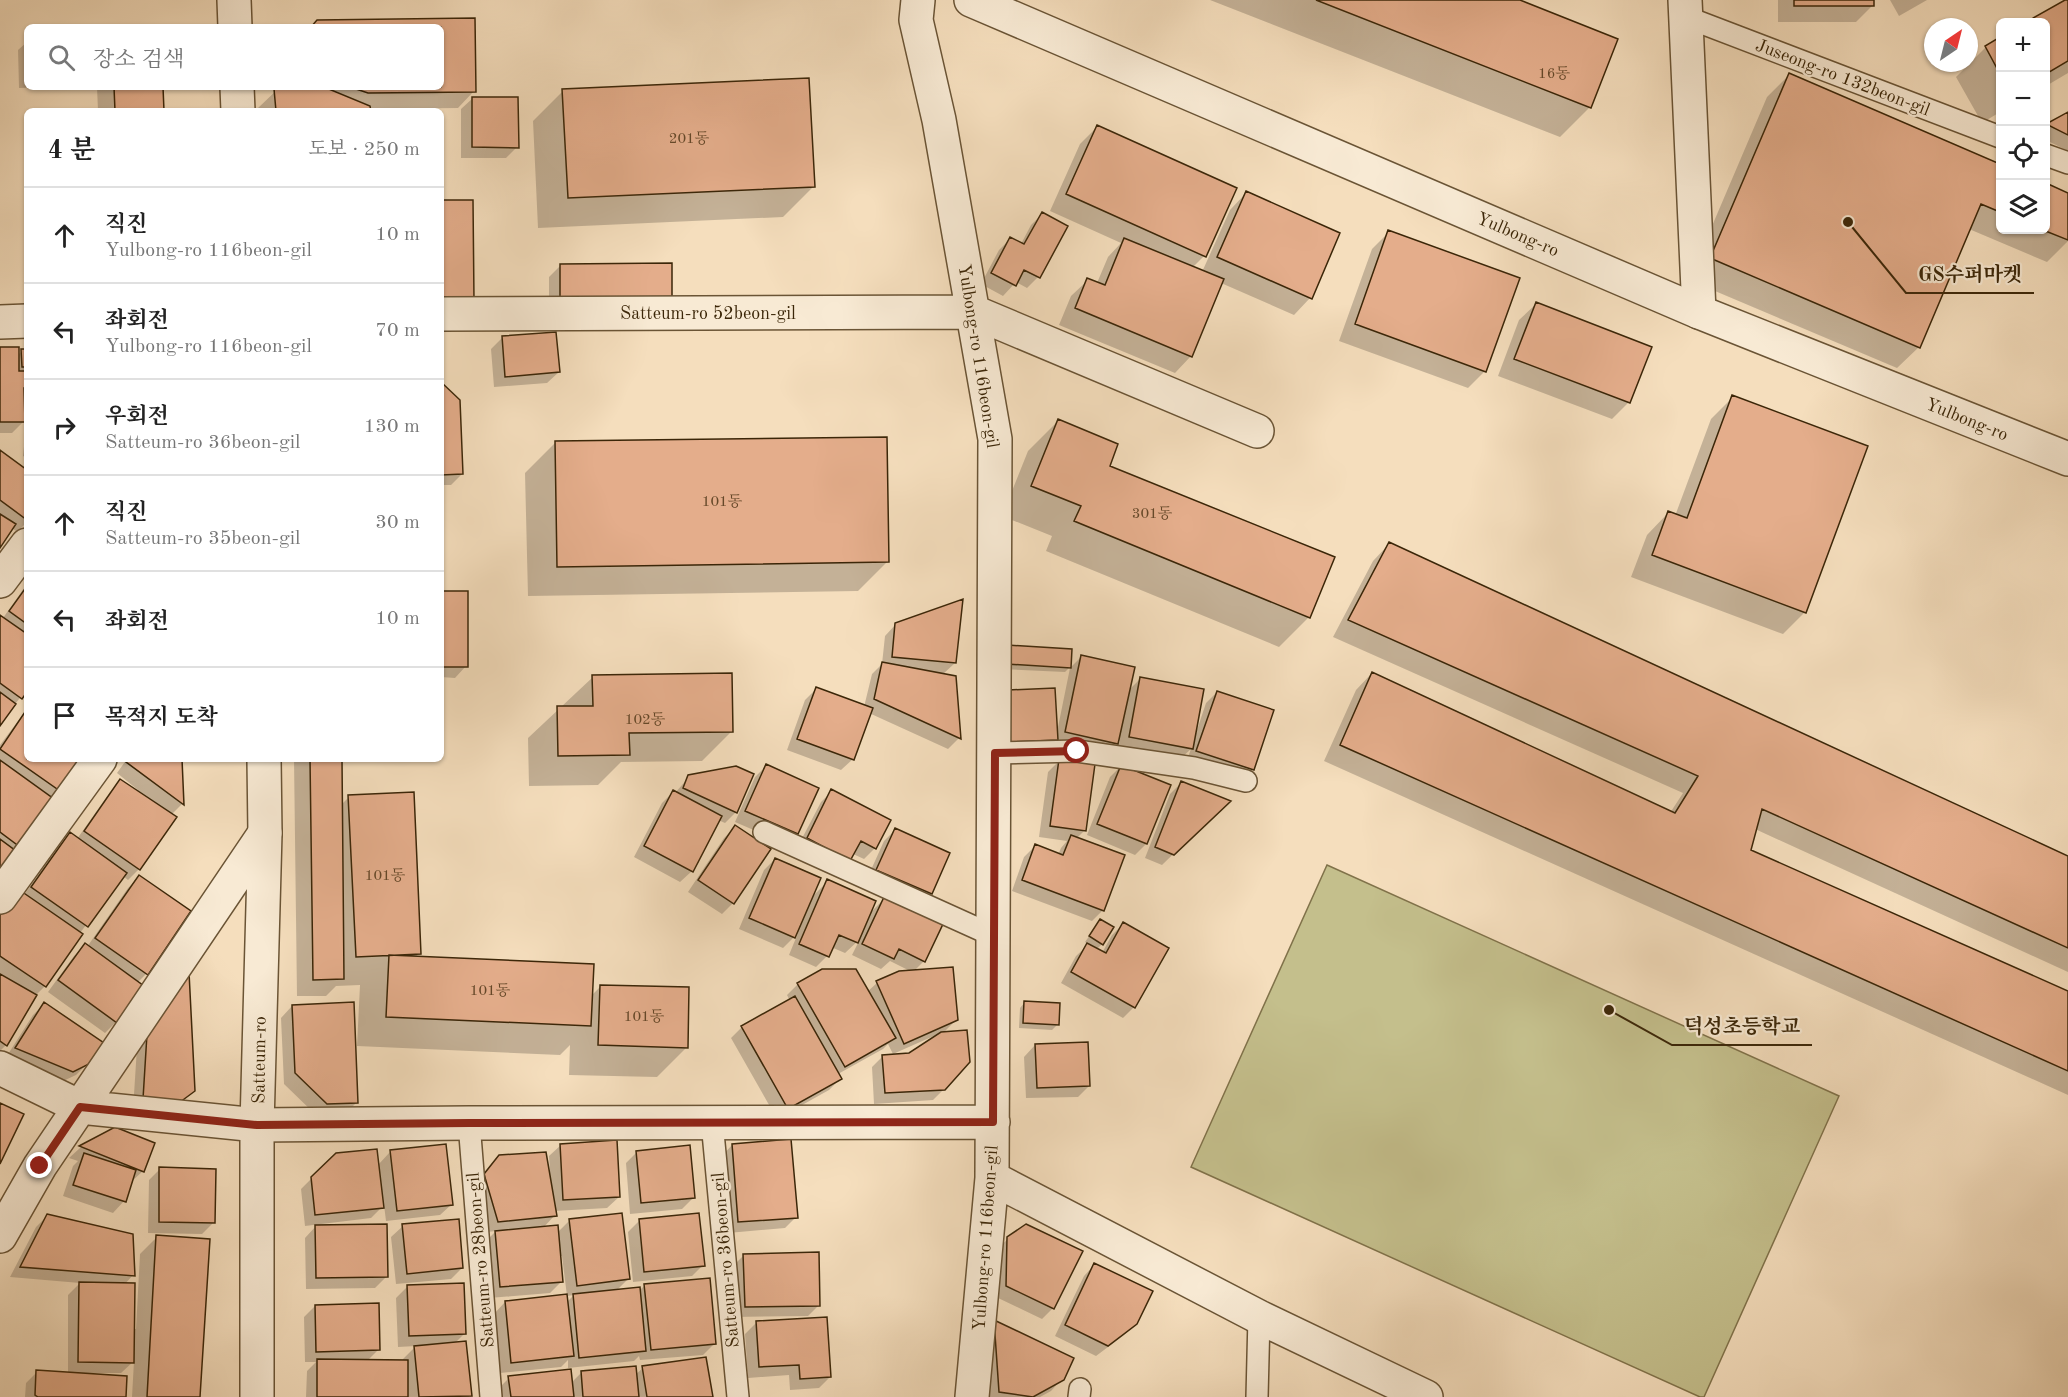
<!DOCTYPE html>
<html lang="ko">
<meta charset="utf-8">
<style>
:root{--surface:#fff;--page:#f6f6f6;--text:#222;--muted:#767676;--line:#e0e0e0}
body{margin:0;font-family:"Old Standard TT","Noto Serif KR",serif;background:var(--page);color:var(--text)}
.controls{position:absolute;right:18px;top:18px;display:grid;overflow:hidden;border-radius:9px;box-shadow:0 2px 4px #0004}
.controls button{width:54px;height:54px;display:grid;place-items:center;padding:0;border:0;border-bottom:2px solid var(--line);background:var(--surface);color:var(--text);font:30px sans-serif}
.compass{position:absolute;left:1924px;top:18px;width:54px;height:54px;border-radius:50%;background:var(--surface);box-shadow:0 2px 4px #0004;rotate:35deg}
.stop{position:absolute;width:18px;height:18px;margin:-14px;border:4px solid #8f2418;border-radius:50%;background:#fff}
.stop.end{background:#8f2418;border-color:#fff;box-shadow:0 2px 6px #0008}
.list{margin:0;padding:0;list-style:none}
h2{display:flex;justify-content:space-between;align-items:center;height:78px;margin:0;padding:0 24px;font-size:26px}
h2 small{font-size:20px;font-weight:400;color:var(--muted)}
.list li{display:grid;grid-template-columns:39px 1fr auto;gap:18px;align-items:center;box-sizing:border-box;height:96px;padding:0 24px;border-top:2px solid var(--line)}
.list b{display:block;font-size:22px;white-space:nowrap}
.list p{margin:0;font-size:20px;white-space:nowrap;color:var(--muted)}
.list em{font-size:20px;font-style:normal;color:var(--muted)}
.icon{flex:none;width:33px;height:33px;fill:none;stroke:currentColor;stroke-width:2;stroke-linecap:round;stroke-linejoin:round}
.map{position:relative;flex:none;width:2068px;height:1397px;overflow:hidden}
.search{position:absolute;background:var(--surface);box-shadow:0 2px 4px #0004;left:24px;top:24px;width:420px;height:66px;display:flex;align-items:center;gap:15px;box-sizing:border-box;padding:0 21px;border-radius:9px;color:var(--muted);font-size:22px}
.panel{position:absolute;background:var(--surface);box-shadow:0 2px 4px #0004;left:24px;top:108px;width:420px;height:654px;border-radius:9px}
.map>svg:first-child{display:block}
.green{fill:#c4bf8c;stroke:#80724a;stroke-width:1.5}
.shadow{fill:#0003;fill-rule:evenodd}
.building{fill:#e4ad8b;stroke:#3b2608;stroke-width:1.5}
.lines{fill:none;stroke-linecap:round;stroke-linejoin:round}
.service-casing{stroke:#6a5435;stroke-width:24}
.minor-casing{stroke:#6a5435;stroke-width:36}
.tertiary-casing{stroke:#6a5435;stroke-width:36}
.service{stroke:#f8ead4;stroke-width:21}
.minor{stroke:#f8ead4;stroke-width:33}
.tertiary{stroke:#f8ead4;stroke-width:33}
.route{stroke:#8f2418;stroke-width:8}
.labels{text-anchor:middle;stroke-width:4.5;stroke-linejoin:round;paint-order:stroke}
.number-label{font-size:15px;fill:#654829}
.street-label{font-size:18px;fill:#3b2608;stroke:#f8ead4}
.leader{fill:none;stroke:#3b2608;stroke-width:2}
.callout-dot{fill:#3b2608;stroke:#f8ead4;stroke-width:2}
.callout-label{font-size:20px;text-anchor:middle;font-weight:bold;fill:#3b2608;stroke:#f8ead4;stroke-width:4.5;stroke-linejoin:round;paint-order:stroke}
</style>
<div class="map">
<svg width="2068" height="1397" viewBox="0 0 2068 1397">
<rect width="100%" height="100%" fill="#f5debd"/>
<filter id="stains"><feTurbulence type="fractalNoise" baseFrequency=".00333" numOctaves="4"/><feColorMatrix values="0 0 0 0 .2 0 0 0 0 .09 0 0 0 0 .02 0 0 0 .5 -.17"/></filter>
<radialGradient id="worn" r=".72"><stop offset=".6" stop-color="#630" stop-opacity="0"/><stop offset="1" stop-color="#630" stop-opacity=".3"/></radialGradient>
<!-- green -->
<path class="green" d="M1327,865L1839,1096L1704,1397H1700L1191,1167Z"/>
<!-- shadow -->
<path class="shadow" d="M1210,0H1516L1590,107L1560,137Z
M1778,0H1872V6L1856,22H1778Z
M1890,0H1927L1899,16Z
M2068,0V73L2046,86V22H2029Z
M473,20L474,91L458,108L369,109V111H258V108L280,87H441V27H312Z
M2000,39V112L1982,123L1956,77L1986,47Z
M27,42V87H53L19,88L18,50Z
M1789,75L2000,165V230H2046V185L2068,194V241L2047,262L1969,229L1919,347L1897,368L1689,280L1767,97Z
M97,87H162L163,111H98Z
M563,91L813,187L783,217L538,228L533,121Z
M473,98L517,147L506,158H461V109Z
M2068,114V151L2046,140V126Z
M1097,127L1204,256L1192,268L1202,272L1230,210L1246,193L1310,298L1294,315L1221,283L1191,356L1175,373L1059,325L1071,296L1088,280L1097,283L1108,257L1121,243L1050,211L1080,144Z
M1042,214L1066,227L1038,277L1027,288L1016,282L1003,296L981,284L999,250L1010,239L1021,244L1031,225Z
M1389,232L1485,371L1468,388L1339,341L1372,249Z
M670,264L549,310V277L560,266Z
M1536,304L1629,402L1612,419L1498,376L1519,320Z
M502,338L559,372L547,383L494,387L491,349Z
M0,348L18,355L22,351H27V399H23V422L12,433H0Z
M441,384L462,474L451,485H441Z
M1733,397L1805,612L1783,634L1631,577L1647,535L1668,513L1675,516L1711,419Z
M1058,421L1108,466L1309,617L1279,647L1046,551L1052,536L1002,516L1028,451Z
M26,427H27V458L23,456Z
M555,443L888,561L858,591L528,596L525,473Z
M0,452L27,472V522L17,532L12,528L0,545Z
M1389,544L2068,858V972L1755,829L1749,851L2068,993V1095L1324,761L1356,690L1372,673L1670,813L1683,793L1333,637L1373,561Z
M27,584V689L0,723V617L3,618Z
M441,593L466,666L455,678L441,677Z
M896,624L955,663L942,675L959,738L948,749L869,713L853,759L841,770L787,750L805,700L816,689L864,707L872,674L882,664L885,636Z
M1008,647L1070,667L1065,672L1002,669Z
M1081,657L1128,691L1140,679L1194,733H1196L1206,703L1217,692L1252,769L1241,780L1186,762L1191,749L1180,759L1118,748L1120,740L1106,754L1000,752L997,703L1057,732L1070,668Z
M593,677L732,731L702,761L621,762L598,785L529,786L528,738Z
M27,709V759L59,790L50,799L0,871V745Z
M127,759H181L182,804L171,815L139,869L128,880L123,876L80,933L81,934L45,986L34,997L6,1045L0,1051V912L24,895L59,845L70,834L77,839L110,792L121,781L136,792L138,790L117,773Z
M294,759H340L341,805L349,797L419,953L415,958L591,996L600,987L687,1047L657,1077L569,1075L570,1045L560,1055L357,1046L360,985L336,986L326,996H297Z
M1059,761L1085,830L1077,838L1103,910L1092,921L1012,891L1024,857L1035,846L1058,855L1061,848L1067,841L1039,837L1048,772Z
M766,766L797,833L786,844L735,822L755,777Z
M1121,766L1169,786L1146,844L1135,855L1087,835L1110,777Z
M689,777L736,812L725,823L718,820L692,871L680,882L634,857L662,803L673,792L675,793Z
M1181,783L1228,801L1162,865L1145,858L1170,794Z
M832,791L875,848L864,859L853,854L796,850L821,802Z
M735,827L769,849L733,903L722,914L688,892L724,838Z
M895,830L948,854L931,894L919,905L866,881L884,841Z
M775,859L812,897L828,881L868,915L885,898L924,961L913,972L956,1020L943,1033L944,1089L933,1100L874,1104L872,1067L883,1056L910,1055L937,1036L936,1035L893,1054L888,1044L883,1049L838,1074L840,1079L829,1090L777,1119L731,1038L742,1027L790,1001L787,995L798,984L867,992L877,983L912,972L890,961L881,969L852,955L860,939L845,953L831,947L827,956L816,967L789,955L798,933L783,948L739,929L764,870Z
M139,877L146,974L137,983L142,987L116,1022L105,1033L48,992L74,956L85,945L87,947L128,888Z
M1100,921L1102,944L1096,950L1102,953L1112,935L1123,924L1167,949L1134,1007L1123,1018L1061,983L1076,956L1089,944L1085,942Z
M178,985L194,1091L182,1102L133,1110L137,1047Z
M1025,1002L1058,1024L1052,1030L1019,1028L1020,1008Z
M44,1004L88,1063L76,1075L61,1082L5,1059L33,1015Z
M292,1006L356,1103L345,1114L316,1115L284,1084L281,1018Z
M1035,1045L1089,1086L1078,1097L1026,1098L1024,1057Z
M115,1129L143,1171L131,1182L124,1201L113,1213L63,1196L73,1166L78,1161L69,1158L80,1148Z
M561,1145L619,1197L607,1208L554,1211L555,1215L543,1228L557,1233L570,1220L629,1278L616,1291H639L645,1285L714,1344L703,1355L640,1360L639,1356L634,1361L568,1368V1360L561,1367L500,1373L494,1314L505,1302L567,1296L562,1256H559L561,1282L550,1293L489,1298L484,1243L496,1231L487,1232L473,1186L500,1156L550,1172L549,1156ZM574,1295L566,1303V1296Z
M732,1145L796,1217L785,1228L728,1233L721,1157Z
M390,1152L452,1204L440,1215L386,1221L384,1205L371,1218L305,1226L301,1189L312,1178L378,1165Z
M637,1152L693,1198L682,1209L630,1214L626,1163Z
M160,1169L213,1223L202,1234L148,1233L149,1180Z
M47,1216L133,1275L124,1285L133,1329H136L140,1254L157,1237L199,1397H132L134,1361L121,1373H92V1375L124,1397H25L26,1383L37,1372L68,1374V1295L80,1283L10,1277L36,1227Z
M639,1221L703,1265L692,1276L633,1282L628,1232Z
M316,1226L386,1277L375,1288L306,1289L305,1238Z
M403,1226L462,1268L451,1279L396,1284L391,1237Z
M1008,1239L1053,1308L1042,1319L996,1297V1250Z
M744,1255L819,1305L808,1316L734,1317L733,1266Z
M1095,1264L1136,1323L1124,1335L1096,1356L1055,1336L1084,1276Z
M407,1287L465,1333L455,1343L470,1395L469,1397H306L307,1371L316,1362H305L304,1317L315,1306L378,1350L367,1361H403V1359L416,1346L398,1347L396,1298Z
M994,1322L1062,1379L1051,1391L1040,1397H988Z
M756,1323L830,1377L819,1388L790,1390L789,1375L748,1378L745,1334Z
M643,1368L711,1397H499L498,1389L509,1378L571,1383L582,1372L635,1375Z"/>
<!-- building -->
<path class="building" d="M1316,0H1520L1618,39L1591,108Z
M1794,0H1874V6H1794Z
M2065,0H2068V61L2046,74V22H2026Z
M475,18L476,92L368,93L350,87H441V27H311L317,20Z
M2000,37V74L1985,46Z
M1789,73L2000,164V212L1981,204L1920,348L1710,258Z
M809,78L815,187L568,198L562,89Z
M114,87H163L164,111H115Z
M277,87H324L370,106L371,111H276L274,89Z
M472,97H518L519,148L472,147Z
M2068,112V135L2046,124Z
M1097,125L1237,188L1206,257L1066,194Z
M2046,183L2068,193V240L2043,230H2046Z
M1246,191L1340,233L1312,299L1217,257Z
M441,200H473L474,300L441,301Z
M1042,212L1068,226L1040,278L1024,270L1016,286L991,273L1010,237L1024,244Z
M1388,230L1520,278L1486,372L1355,324Z
M1124,238L1224,279L1192,357L1075,308L1087,278L1105,285Z
M672,263V298L560,299V264Z
M1536,302L1652,347L1630,403L1514,359Z
M556,332L560,372L505,377L502,336Z
M0,347H19V371H27V388H24L25,422H0Z
M21,349H27V367H22Z
M441,382L460,400L463,474L441,475Z
M1732,395L1868,446L1806,613L1652,555L1668,511L1687,518Z
M1058,419L1118,444L1110,466L1335,557L1310,618L1074,521L1081,506L1031,486Z
M887,437L889,562L557,567L555,441Z
M0,450L27,470V520L0,500Z
M0,514L16,524L0,548Z
M1389,542L2068,856V948L1762,809L1751,850L2068,991V1071L1340,745L1372,672L1675,813L1698,776L1348,620Z
M27,586V624L9,611Z
M441,591H468V667H441Z
M963,599L956,663L892,657L895,623Z
M0,615L27,634V692L22,699L0,683Z
M1007,645L1072,649L1071,668L1006,664Z
M1081,655L1135,667L1118,744L1065,732Z
M882,662L956,676L961,739L874,699Z
M732,673L733,732L629,733L630,755L558,756L557,706H593L592,675Z
M1140,677L1204,689L1193,749L1129,737Z
M816,687L873,708L854,760L797,739Z
M1055,688L1058,740L1010,742L1008,690Z
M1217,691L1274,710L1254,770L1196,751Z
M0,692L16,704L0,726Z
M27,709V759H82L60,791L0,749Z
M128,759H182L184,805L126,762Z
M310,759H342L344,979L313,980Z
M1059,759L1095,764L1086,831L1050,826Z
M0,760L54,799L20,847L0,832Z
M766,764L819,788L798,834L745,811Z
M1121,765L1171,785L1147,844L1097,824Z
M736,766L754,774L737,813L683,788L688,775Z
M120,779L177,817L140,870L84,831Z
M1181,781L1231,801L1174,855L1155,847Z
M831,789L891,820L876,849L861,841L850,861L807,838Z
M673,790L722,816L693,872L644,846Z
M414,792L421,954L356,957L348,795Z
M735,825L771,849L734,904L698,880Z
M895,828L950,853L932,894L876,870Z
M70,832L127,873L88,927L31,887Z
M1071,835L1125,855L1104,911L1022,880L1035,844L1063,855Z
M0,839L16,851L0,874Z
M775,858L821,878L795,938L749,918Z
M139,875L191,911L148,975L95,938Z
M827,879L876,901L858,943L839,935L829,957L799,944Z
M18,889L83,934L46,987L0,956V915Z
M884,897L943,924L925,962L899,949L894,959L862,944Z
M1100,919L1114,927L1103,945L1089,936Z
M1123,922L1169,948L1135,1008L1071,972L1087,943L1106,953Z
M85,943L144,986L117,1023L58,980Z
M389,955L594,964L591,1026L386,1017Z
M953,967L958,1020L904,1044L876,981L899,971Z
M822,969H856L896,1038L845,1067L797,983Z
M189,972L195,1091L172,1108L143,1099L147,1034Z
M0,974L37,995L7,1046L0,1041Z
M600,985L689,987L688,1048L598,1045Z
M795,996L842,1079L788,1109L741,1026Z
M1024,1001L1060,1003L1059,1025L1023,1023Z
M44,1002L104,1043L89,1064L73,1072L15,1048Z
M354,1002L358,1103L327,1104L295,1073L292,1005Z
M967,1030L970,1062L945,1090L885,1093L882,1055L909,1053L941,1032Z
M1088,1042L1090,1086L1037,1088L1035,1044Z
M0,1103L24,1114L0,1164Z
M115,1127L155,1143L144,1172L79,1146Z
M791,1139L798,1218L738,1222L732,1144Z
M617,1140L620,1197L563,1200L560,1144Z
M446,1144L453,1205L397,1211L390,1150Z
M690,1145L695,1198L641,1203L636,1151Z
M377,1149L384,1208L315,1215L311,1177L336,1153Z
M546,1152L557,1216L498,1222L484,1174L499,1155Z
M84,1153L136,1170L126,1202L73,1185Z
M159,1167L216,1169L215,1223L159,1222Z
M622,1213L630,1279L577,1286L569,1219Z
M699,1213L705,1266L644,1272L639,1219Z
M47,1214L133,1234L135,1276L20,1267Z
M459,1219L463,1268L407,1274L402,1224Z
M387,1224L388,1277L316,1278L315,1225Z
M1026,1224L1083,1251L1054,1309L1006,1286L1007,1237Z
M558,1225L563,1282L500,1287L495,1231Z
M156,1235L210,1239L200,1397H147Z
M819,1252L820,1306L745,1307L743,1254Z
M1094,1263L1153,1291L1137,1324L1108,1346L1065,1325Z
M710,1278L716,1344L651,1350L644,1284Z
M79,1282L135,1283L134,1363L78,1362Z
M464,1283L466,1334L409,1336L407,1285Z
M640,1287L646,1351L579,1358L573,1294Z
M567,1294L574,1356L511,1363L505,1301Z
M379,1303L380,1350L316,1352L315,1305Z
M827,1317L831,1377L800,1379L799,1365L759,1367L756,1321Z
M994,1320L1074,1358L1064,1380L1033,1397L999,1392Z
M466,1341L472,1396L419,1397L414,1346Z
M706,1357L713,1397H647L642,1366Z
M317,1359L408,1360V1397H317Z
M636,1366L639,1397H583L581,1371Z
M571,1369L574,1397H511L508,1376Z
M36,1370L127,1376L126,1397H38L35,1395Z"/>
<g class="lines">
<defs>
<path id="service" d="M1686,17L2000,137
M2046,155L2068,163
M995,753L1077,751L1194,768L1246,781
M764,832L994,936
M712,1122L738,1397
M469,1123L491,1397
M1079,1397L1080,1389
M1257,1397L1259,1317"/>
<path id="minor" d="M918,0L916,20L939,120L995,439L992,1178L972,1397
M1685,0L1699,312
M441,314L974,312L1257,431
M0,322L27,321
M0,581L27,545
M0,897L100,759
M0,1068L80,1107L257,1125L469,1123L993,1122
M992,1178L1259,1317L1426,1397
M0,1236L40,1166L265,833"/>
<path id="tertiary" d="M234,0L235,27
M971,0L1699,312L2068,459
M237,87L238,111
M257,1397V1125L265,833L264,759"/>
</defs>
<!-- service casing -->
<use href="#service" class="service-casing"/>
<!-- minor casing -->
<use href="#minor" class="minor-casing"/>
<!-- tertiary casing -->
<use href="#tertiary" class="tertiary-casing"/>
<!-- service -->
<use href="#service" class="service"/>
<!-- minor -->
<use href="#minor" class="minor"/>
<!-- tertiary -->
<use href="#tertiary" class="tertiary"/>
</g>
<g class="lines">
<!-- route -->
<path class="route" d="M40,1166L80,1107L257,1125L469,1123L993,1122L995,753L1077,751"/>
</g>
<g class="labels">
<!-- number labels -->
<g class="number-label">
<text x="1554" y="78">16동</text>
<text x="689" y="143">201동</text>
<text x="722" y="506">101동</text>
<text x="1152" y="518">301동</text>
<text x="645" y="724">102동</text>
<text x="385" y="880">101동</text>
<text x="490" y="995">101동</text>
<text x="644" y="1021">101동</text>
</g>
<!-- street labels -->
<g class="street-label">
<text transform="translate(1843 77) rotate(21)" y="6">Juseong-ro 132beon-gil</text>
<text transform="translate(1518 234) rotate(23)" y="6">Yulbong-ro</text>
<text x="708" y="319">Satteum-ro 52beon-gil</text>
<text transform="translate(979 356) rotate(81)" y="6">Yulbong-ro 116beon-gil</text>
<text transform="translate(1967 419) rotate(22)" y="6">Yulbong-ro</text>
<text transform="translate(259 1060) rotate(-89)" y="6">Satteum-ro</text>
<text transform="translate(985 1238) rotate(-86)" y="6">Yulbong-ro 116beon-gil</text>
<text transform="translate(480 1260) rotate(-95)" y="6">Satteum-ro 28beon-gil</text>
<text transform="translate(725 1260) rotate(-95)" y="6">Satteum-ro 36beon-gil</text>
</g>
</g>
<!-- callouts -->
<path class="leader" d="M1848 222L1906 293H2034M1609 1010L1672 1045H1812"/>
<g class="callout-dot">
<circle cx="1848" cy="222" r="6"/>
<circle cx="1609" cy="1010" r="6"/>
</g>
<g class="callout-label">
<text x="1970" y="281">GS수퍼마켓</text>
<text x="1742" y="1033">덕성초등학교</text>
</g>
<rect width="100%" height="100%" filter="url(#stains)"/>
<rect width="100%" height="100%" fill="url(#worn)"/>
</svg>
<div class="controls">
<button>+</button>
<button>−</button>
<button><svg class="icon" aria-label="locate" viewBox="0 0 24 24"><circle cx="12" cy="12" r="6"/><path d="M12 2v4M12 18v4M2 12h4M18 12h4"/></svg></button>
<button><svg class="icon" aria-label="layers" viewBox="0 0 24 24"><path d="M12 4l9 5-9 5-9-5zM3 14l9 5 9-5"/></svg></button>
</div>
<svg class="compass" viewBox="-18 -18 36 36"><path d="M0-13l5 13h-10z" fill="#e53935"/><path d="M0 13l5-13h-10z" fill="#767676"/></svg>
<div class="stop" style="left:1077px;top:751px"></div>
<div class="stop end" style="left:40px;top:1166px"></div>
<div class="search"><svg class="icon" aria-label="search" viewBox="0 0 24 24"><circle cx="10" cy="10" r="6"/><path d="M15 15l6 6"/></svg>장소 검색</div>
<section class="panel">
<h2>4 분<small>도보 · 250 m</small></h2>
<ul class="list">
<li><svg class="icon" aria-label="ahead" viewBox="0 0 24 24"><path d="M12 20V5M6 11l6-6 6 6"/></svg><div><b>직진</b><p>Yulbong-ro 116beon-gil</p></div><em>10 m</em></li>
<li><svg class="icon" aria-label="left" viewBox="0 0 24 24"><path d="M17 20v-9H6M10 6l-5 5 5 5"/></svg><div><b>좌회전</b><p>Yulbong-ro 116beon-gil</p></div><em>70 m</em></li>
<li><svg class="icon" aria-label="right" viewBox="0 0 24 24"><path d="M7 20v-9h11M14 6l5 5-5 5"/></svg><div><b>우회전</b><p>Satteum-ro 36beon-gil</p></div><em>130 m</em></li>
<li><svg class="icon" aria-label="ahead" viewBox="0 0 24 24"><path d="M12 20V5M6 11l6-6 6 6"/></svg><div><b>직진</b><p>Satteum-ro 35beon-gil</p></div><em>30 m</em></li>
<li><svg class="icon" aria-label="left" viewBox="0 0 24 24"><path d="M17 20v-9H6M10 6l-5 5 5 5"/></svg><div><b>좌회전</b></div><em>10 m</em></li>
<li><svg class="icon" aria-label="arrive" viewBox="0 0 24 24"><path d="M6 21V4h12l-3 4 3 4H6"/></svg><div><b>목적지 도착</b></div></li>
</ul>
</section>
</div>
